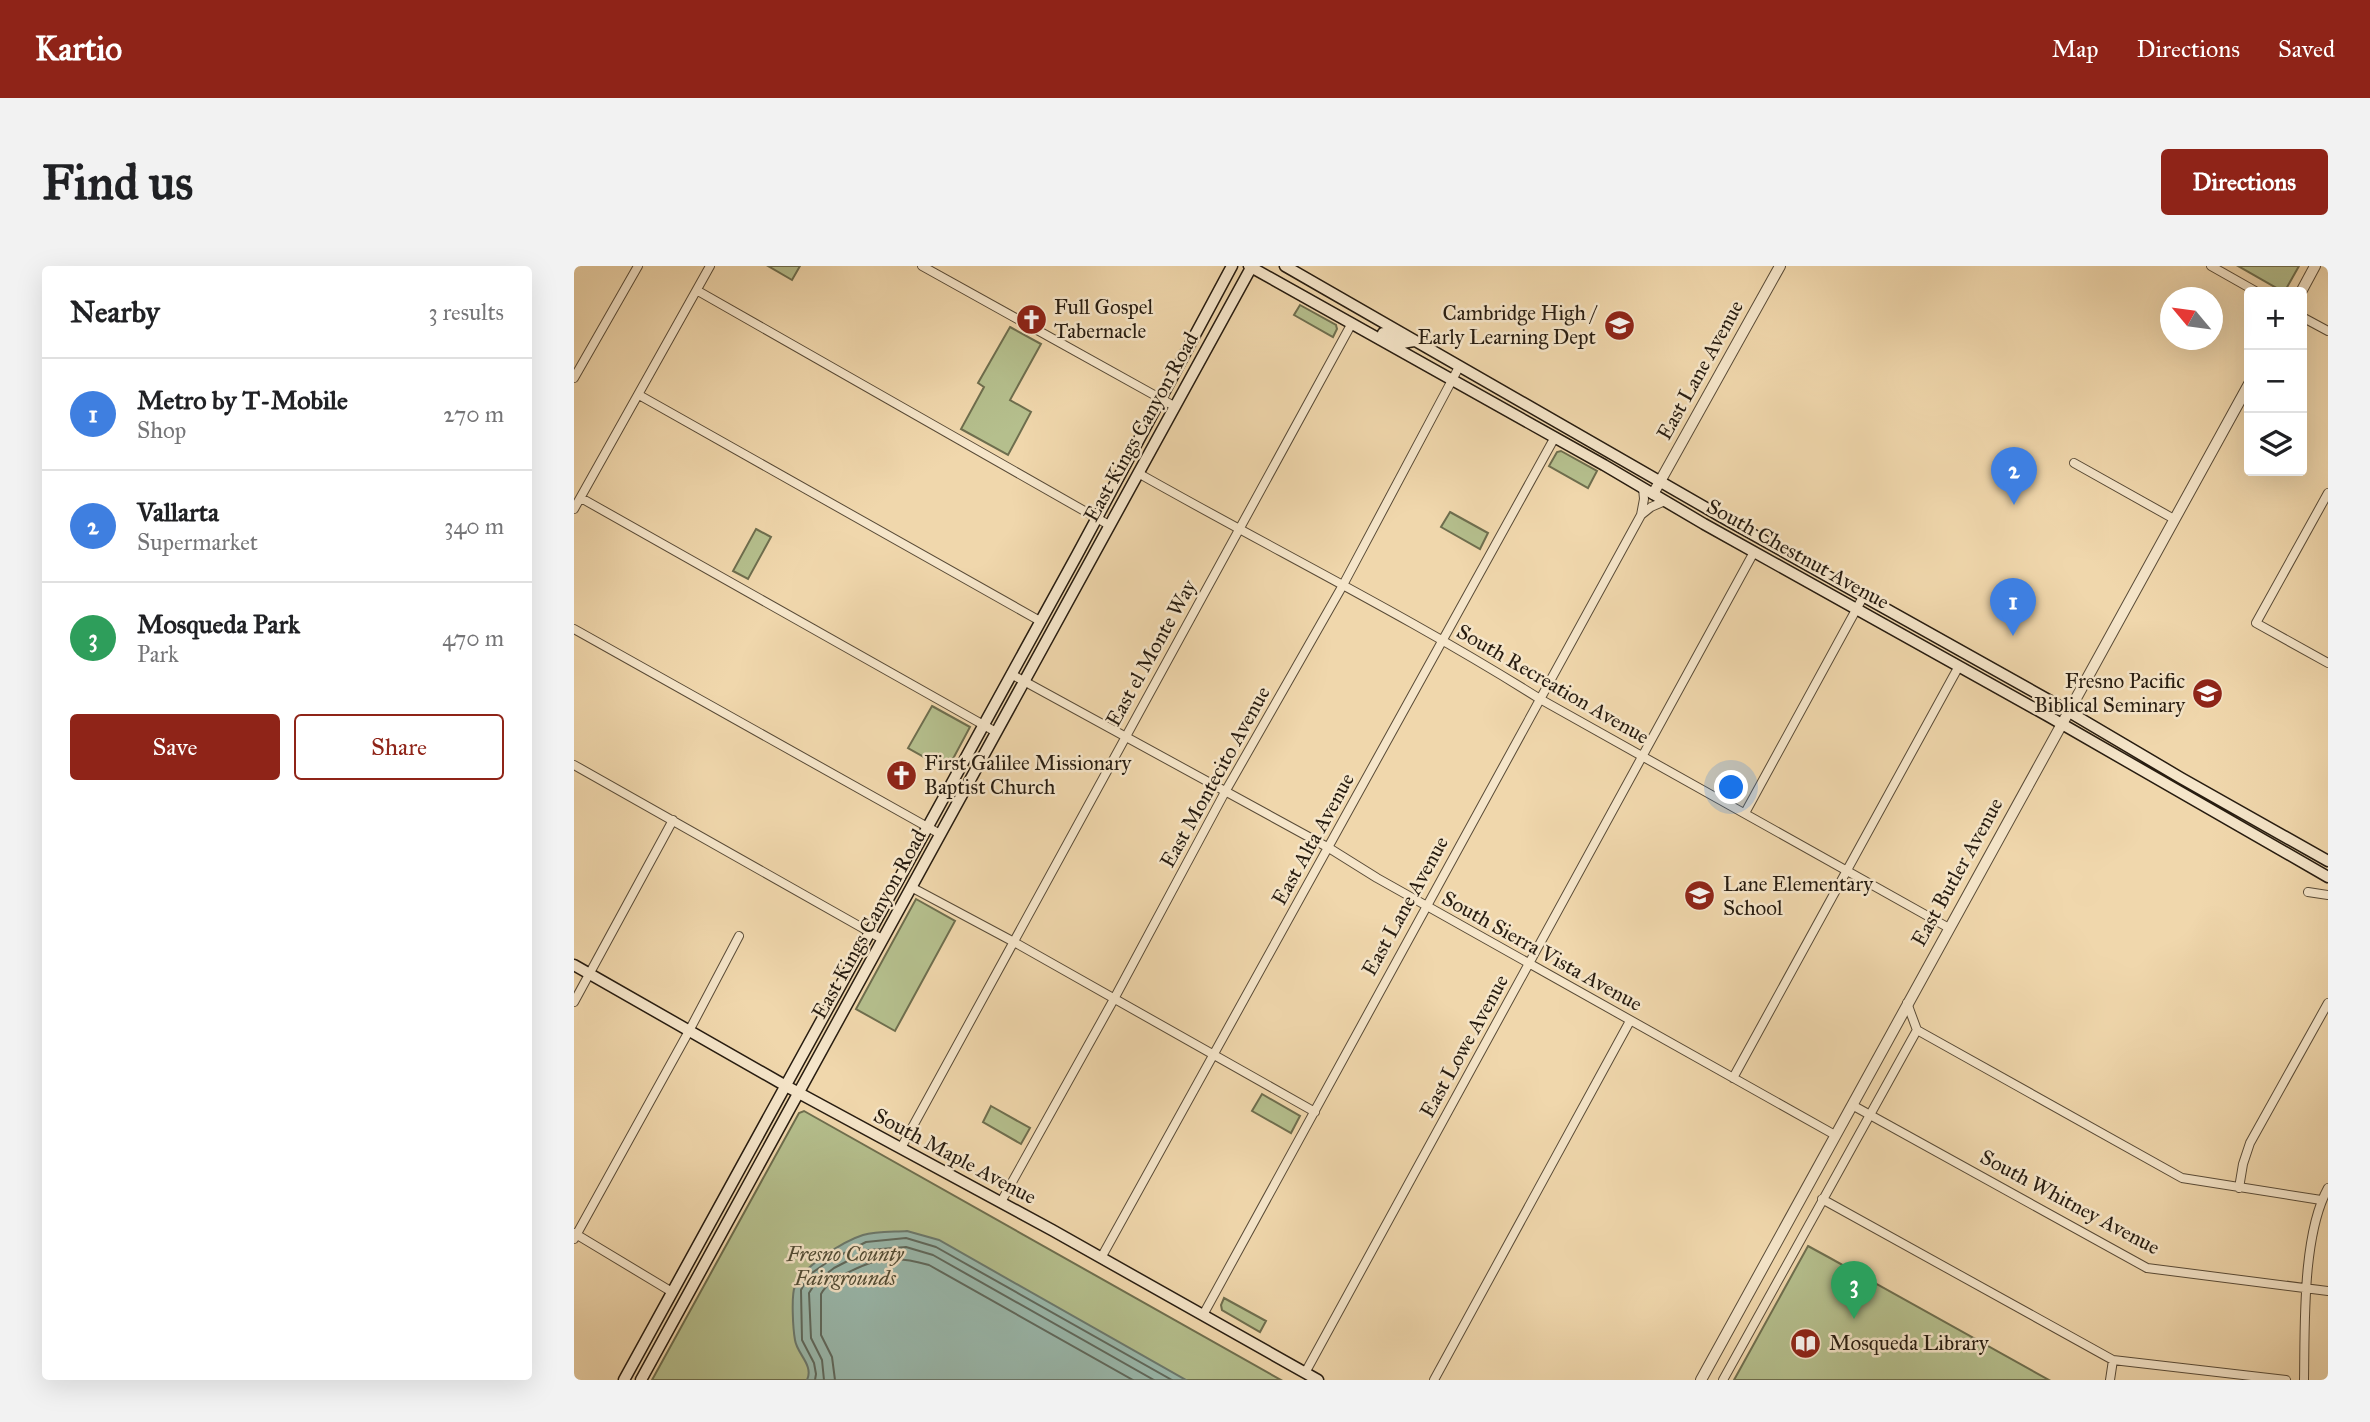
<!DOCTYPE html>
<meta charset="utf-8">
<style>
:root{--surface:#fff;--page:#f2f2f2;--text:#202124;--muted:#757577;--line:#e0e0e0;--accent:#8f2418}
body{margin:0;font-family:"IM FELL Great Primer",serif;background:var(--page);color:var(--text)}
.controls{position:absolute;right:21px;top:21px;display:grid;overflow:hidden;border-radius:7px;box-shadow:0 7px 28px #0002}
.controls button{width:63px;height:63px;display:grid;place-items:center;padding:0;border:0;border-bottom:2px solid var(--line);background:var(--surface);color:var(--text);font:35px sans-serif}
.compass{position:absolute;left:1586px;top:21px;width:63px;height:63px;border-radius:50%;background:var(--surface);box-shadow:0 7px 28px #0002;rotate:299deg}
.you{position:absolute;left:1158px;top:522px;width:24px;height:24px;margin:-18px;border:5px solid #fff;border-radius:50%;background:#1a73e8;box-shadow:0 0 0 10px #1a73e833}
.badge{display:grid;place-items:center;width:46px;height:46px;border-radius:50%;background:var(--accent);color:#fff;font-size:23px;font-weight:700}
.pin{position:absolute;translate:-50% -58px;filter:drop-shadow(0 2px 4px #0008)}
.pin::after{content:'';position:absolute;top:37px;width:24px;height:21px;background:inherit;clip-path:polygon(0 0,100% 0,50% 100%)}
.list{margin:0;padding:0;list-style:none}
h2{display:flex;justify-content:space-between;align-items:center;height:91px;margin:0;padding:0 28px;font-size:30px}
h2 small{font-size:23px;font-weight:400;color:var(--muted)}
.list li{display:grid;grid-template-columns:46px 1fr auto;gap:21px;align-items:center;box-sizing:border-box;height:112px;padding:0 28px;border-top:2px solid var(--line)}
.list b{display:block;font-size:26px;white-space:nowrap}
.list p{margin:0;font-size:23px;white-space:nowrap;color:var(--muted)}
.list em{font-size:23px;font-style:normal;color:var(--muted)}
.actions{display:flex;gap:14px;padding:21px 28px}
.actions a{flex:1;padding:16px 0;border:2px solid var(--accent);border-radius:7px;text-align:center;font-size:24px;color:var(--accent)}
.actions .main{background:var(--accent);color:#fff}
.icon{flex:none;width:38px;height:38px;fill:none;stroke:currentColor;stroke-width:2;stroke-linecap:round;stroke-linejoin:round}
.map{position:relative;flex:none;width:1754px;height:1114px;overflow:hidden;border-radius:7px}
header{display:flex;align-items:center;gap:42px;box-sizing:border-box;height:98px;padding:0 35px;background:var(--accent);color:#fff}
header strong{font-size:33px}
nav{display:flex;gap:38px;margin-inline-start:auto;font-size:24px}
.intro{display:flex;align-items:center;justify-content:space-between;box-sizing:border-box;height:168px;padding:0 42px}
h1{margin:0;font-size:49px}
.button{padding:18px 32px;border-radius:7px;background:var(--accent);color:#fff;font-size:24px;font-weight:700}
main{display:flex;gap:42px;padding:0 42px}
aside{flex:1;background:var(--surface);border-radius:7px;box-shadow:0 7px 28px #0002}
.map>svg:first-child{display:block}
.green{fill:#b5bf8d;stroke:#6e6e4e;stroke-width:2}
.water{fill:#9ab9ad;stroke:#6c7a6e;stroke-width:2}
.lines{fill:none;stroke-linecap:round;stroke-linejoin:round}
.shore{stroke:#606a5e;stroke-width:2}
.minor-casing{stroke:#594b37;stroke-width:10}
.tertiary-casing{stroke:#594b37;stroke-width:12}
.secondary-casing{stroke:#271c10;stroke-width:13}
.minor{stroke:#f5e5c9;stroke-width:8}
.tertiary{stroke:#f5e5c9;stroke-width:10}
.secondary{stroke:#f5e5c9;stroke-width:10}
.labels{text-anchor:middle;stroke-width:5;stroke-linejoin:round;paint-order:stroke}
.poi-label{font-size:21px;fill:#271c10;stroke:#f5e5c9;text-anchor:start}
.street-label{font-size:21px;fill:#271c10;stroke:#f5e5c9}
.park-label{font-size:21px;font-style:italic;fill:#524d36;stroke:#f5e5c9}
</style>
<header>
<strong>Kartio</strong>
<nav><a>Map</a><a>Directions</a><a>Saved</a></nav>
</header>
<div class="intro"><h1>Find us</h1><a class="button">Directions</a></div>
<main>
<aside>
<h2>Nearby<small>3 results</small></h2>
<ul class="list">
<li><span class="badge" style="background:#3f7fe0">1</span><div><b>Metro by T-Mobile</b><p>Shop</p></div><em>270 m</em></li>
<li><span class="badge" style="background:#3f7fe0">2</span><div><b>Vallarta</b><p>Supermarket</p></div><em>340 m</em></li>
<li><span class="badge" style="background:#2e9e5b">3</span><div><b>Mosqueda Park</b><p>Park</p></div><em>470 m</em></li>
</ul>
<div class="actions"><a class="main">Save</a><a>Share</a></div>
</aside>
<div class="map">
<svg width="1754" height="1114" viewBox="0 0 1754 1114">
<rect width="100%" height="100%" fill="#f0d7ac"/>
<filter id="stains"><feTurbulence type="fractalNoise" baseFrequency=".00286" numOctaves="4"/><feColorMatrix values="0 0 0 0 .2 0 0 0 0 .09 0 0 0 0 .02 0 0 0 .5 -.17"/></filter>
<radialGradient id="worn" r=".72"><stop offset=".6" stop-color="#630" stop-opacity="0"/><stop offset="1" stop-color="#630" stop-opacity=".3"/></radialGradient>
<!-- green -->
<path class="green" d="M194,0H226L218,14Z
M1664,0H1725L1712,23L1708,25Z
M726,39L762,59L763,63L759,71L720,49Z
M436,61L467,78L436,134L457,146L434,189L387,163L410,121L404,117Z
M987,185L1023,205L1014,222L975,200L983,186Z
M876,246L914,267L906,283L867,261Z
M182,263L197,271L174,313L159,305Z
M358,440L396,461L373,504L334,482Z
M342,633L381,655L321,765L282,743Z
M688,828L726,850L717,867L678,845Z
M417,840L456,862L447,878L409,856Z
M230,845L707,1114H78L225,847Z
M1234,980L1256,992L1475,1114H1160Z
M650,1032L692,1055L686,1066L648,1044L647,1039Z"/>
<!-- water -->
<path class="water" d="M333,965L365,974L612,1114H233C240,1099 223,1088 221,1074C219,1063 217,1029 221,1020C228,1001 270,975 289,969C302,965 320,966 333,965Z"/>
<g class="lines">
<!-- shore -->
<path class="shore" d="M241,1114L242,1108L240,1097L228,1074L227,1024L235,1009L255,995L292,976L332,972L362,981L598,1114
M250,1114L248,1094L237,1072L235,1027L242,1016L260,1002L295,984L332,981L359,989L580,1114
M261,1114L258,1091L247,1069V1028C252,1018 264,1012 273,1007C304,991 321,989 355,999L559,1114"/>
<defs>
<path id="minor" d="M348,0L600,140
M1637,0L1683,26
M124,25L535,259
M1728,51L1754,65
M0,112L64,0
M65,129L466,355
M1500,197L1600,253
M564,207C698,283 836,351 966,433L1375,662
M1754,227L1682,357L1754,397
M7,232L422,466
M0,243L136,0
M1067,249L1077,241L1091,235
M0,363L366,568
M437,408L755,582L803,612L1261,869
M0,499L308,673
M1171,547L1289,331
M337,621L440,676L741,846
M1734,626L1754,629
M0,736L99,554
M1333,737L1343,764
M1343,764L1608,912L1747,934
M1159,812L1385,400
M1278,839L1573,1002L1754,1025
M327,882L778,57
M1665,922L1669,898L1676,877L1754,737
M1248,933L1539,1094L1712,1114
M427,936L540,733L651,526L769,319L885,101
M0,967L98,1026
M0,973L115,765L165,670
M527,992L981,171
M629,1049L1067,249L1070,233L1069,222
M731,1107L1180,286
M860,1114L1056,755
M1149,1114L1343,764
M1536,1114L1539,1094
M1730,1114C1731,1060 1728,969 1754,922"/>
<path id="tertiary" d="M1727,26L1741,0
M1079,228L1206,0
M1127,1114L1675,118"/>
<path id="secondary" d="M675,0L1030,199L1130,258L1474,450L1754,611
M711,0L1146,250L1480,437L1607,512L1754,595
M809,67L828,77L840,75
M0,699L212,820L478,964L744,1114
M50,1114L503,289L658,0
M67,1114L678,0"/>
</defs>
<!-- minor casing -->
<use href="#minor" class="minor-casing"/>
<!-- tertiary casing -->
<use href="#tertiary" class="tertiary-casing"/>
<!-- secondary casing -->
<use href="#secondary" class="secondary-casing"/>
<!-- minor -->
<use href="#minor" class="minor"/>
<!-- tertiary -->
<use href="#tertiary" class="tertiary"/>
<!-- secondary -->
<use href="#secondary" class="secondary"/>
</g>
<!-- icons -->
<defs>
<symbol id="church-disc" viewBox="-11 -11 22 22"><circle r="9.5" fill="#8f2418" stroke="#f5e5c9"/><path d="M-1.2-6h2.4v3.5h3.3v2.4h-3.3V6h-2.4V-.1h-3.3v-2.4h3.3Z" fill="#fff"/></symbol>
<symbol id="school-disc" viewBox="-11 -11 22 22"><circle r="9.5" fill="#8f2418" stroke="#f5e5c9"/><path d="M0-5L7-2L0 1L-7-2ZM-4 1L0 2.5L4 1V4Q0 6-4 4Z" fill="#fff"/></symbol>
<symbol id="university-disc" viewBox="-11 -11 22 22"><circle r="9.5" fill="#8f2418" stroke="#f5e5c9"/><path d="M0-5L7-2L0 1L-7-2ZM-4 1L0 2.5L4 1V4Q0 6-4 4Z" fill="#fff"/></symbol>
<symbol id="library-disc" viewBox="-11 -11 22 22"><circle r="9.5" fill="#8f2418" stroke="#f5e5c9"/><path d="M-6-4Q-3-5.5-.7-3.5V5Q-3 3-6 4ZM6-4Q3-5.5 .7-3.5V5Q3 3 6 4Z" fill="#fff"/></symbol>
</defs>
<g fill-rule="evenodd">
<use href="#church-disc" x="440" y="36" width="35" height="35"/>
<use href="#school-disc" x="1028" y="42" width="35" height="35"/>
<use href="#university-disc" x="1616" y="410" width="35" height="35"/>
<use href="#church-disc" x="310" y="492" width="35" height="35"/>
<use href="#school-disc" x="1108" y="612" width="35" height="35"/>
<use href="#library-disc" x="1214" y="1060" width="35" height="35"/>
</g>
<g class="labels">
<!-- poi labels -->
<g class="poi-label">
<text x="480" y="48">Full Gospel<tspan x="480" dy="24">Tabernacle</tspan></text>
<text x="1022" y="54" text-anchor="end">Cambridge High /<tspan x="1022" dy="24">Early Learning Dept</tspan></text>
<text x="1611" y="422" text-anchor="end">Fresno Pacific<tspan x="1611" dy="24">Biblical Seminary</tspan></text>
<text x="350" y="504">First Galilee Missionary<tspan x="350" dy="24">Baptist Church</tspan></text>
<text x="1149" y="625">Lane Elementary<tspan x="1149" dy="24">School</tspan></text>
<text x="1255" y="1084">Mosqueda Library</text>
</g>
<!-- street labels -->
<g class="street-label">
<text transform="translate(1126 104) rotate(-61)" y="7">East Lane Avenue</text>
<text transform="translate(567 161) rotate(-61)" y="7">East Kings Canyon Road</text>
<text transform="translate(1224 288) rotate(29)" y="7">South Chestnut Avenue</text>
<text transform="translate(577 387) rotate(-61)" y="7">East el Monte Way</text>
<text transform="translate(979 418) rotate(30)" y="7">South Recreation Avenue</text>
<text transform="translate(641 511) rotate(-61)" y="7">East Montecito Avenue</text>
<text transform="translate(739 573) rotate(-61)" y="7">East Alta Avenue</text>
<text transform="translate(1383 606) rotate(-61)" y="7">East Butler Avenue</text>
<text transform="translate(831 640) rotate(-61)" y="7">East Lane Avenue</text>
<text transform="translate(295 658) rotate(-61)" y="7">East Kings Canyon Road</text>
<text transform="translate(968 685) rotate(29)" y="7">South Sierra Vista Avenue</text>
<text transform="translate(890 780) rotate(-61)" y="7">East Lowe Avenue</text>
<text transform="translate(381 890) rotate(28)" y="7">South Maple Avenue</text>
<text transform="translate(1496 936) rotate(28)" y="7">South Whitney Avenue</text>
</g>
<!-- park labels -->
<g class="park-label">
<text x="271" y="995">Fresno County<tspan x="271" dy="24">Fairgrounds</tspan></text>
</g>
</g>
<rect width="100%" height="100%" filter="url(#stains)"/>
<rect width="100%" height="100%" fill="url(#worn)"/>
</svg>
<div class="controls">
<button>+</button>
<button>−</button>
<button><svg class="icon" aria-label="layers" viewBox="0 0 24 24"><path d="M12 4l9 5-9 5-9-5zM3 14l9 5 9-5"/></svg></button>
</div>
<svg class="compass" viewBox="-18 -18 36 36"><path d="M0-13l5 13h-10z" fill="#e53935"/><path d="M0 13l5-13h-10z" fill="#757577"/></svg>
<div class="you"></div>
<div class="pin badge" style="left:1439px;top:370px;background:#3f7fe0">1</div>
<div class="pin badge" style="left:1440px;top:239px;background:#3f7fe0">2</div>
<div class="pin badge" style="left:1280px;top:1053px;background:#2e9e5b">3</div>
</div>
</main>
